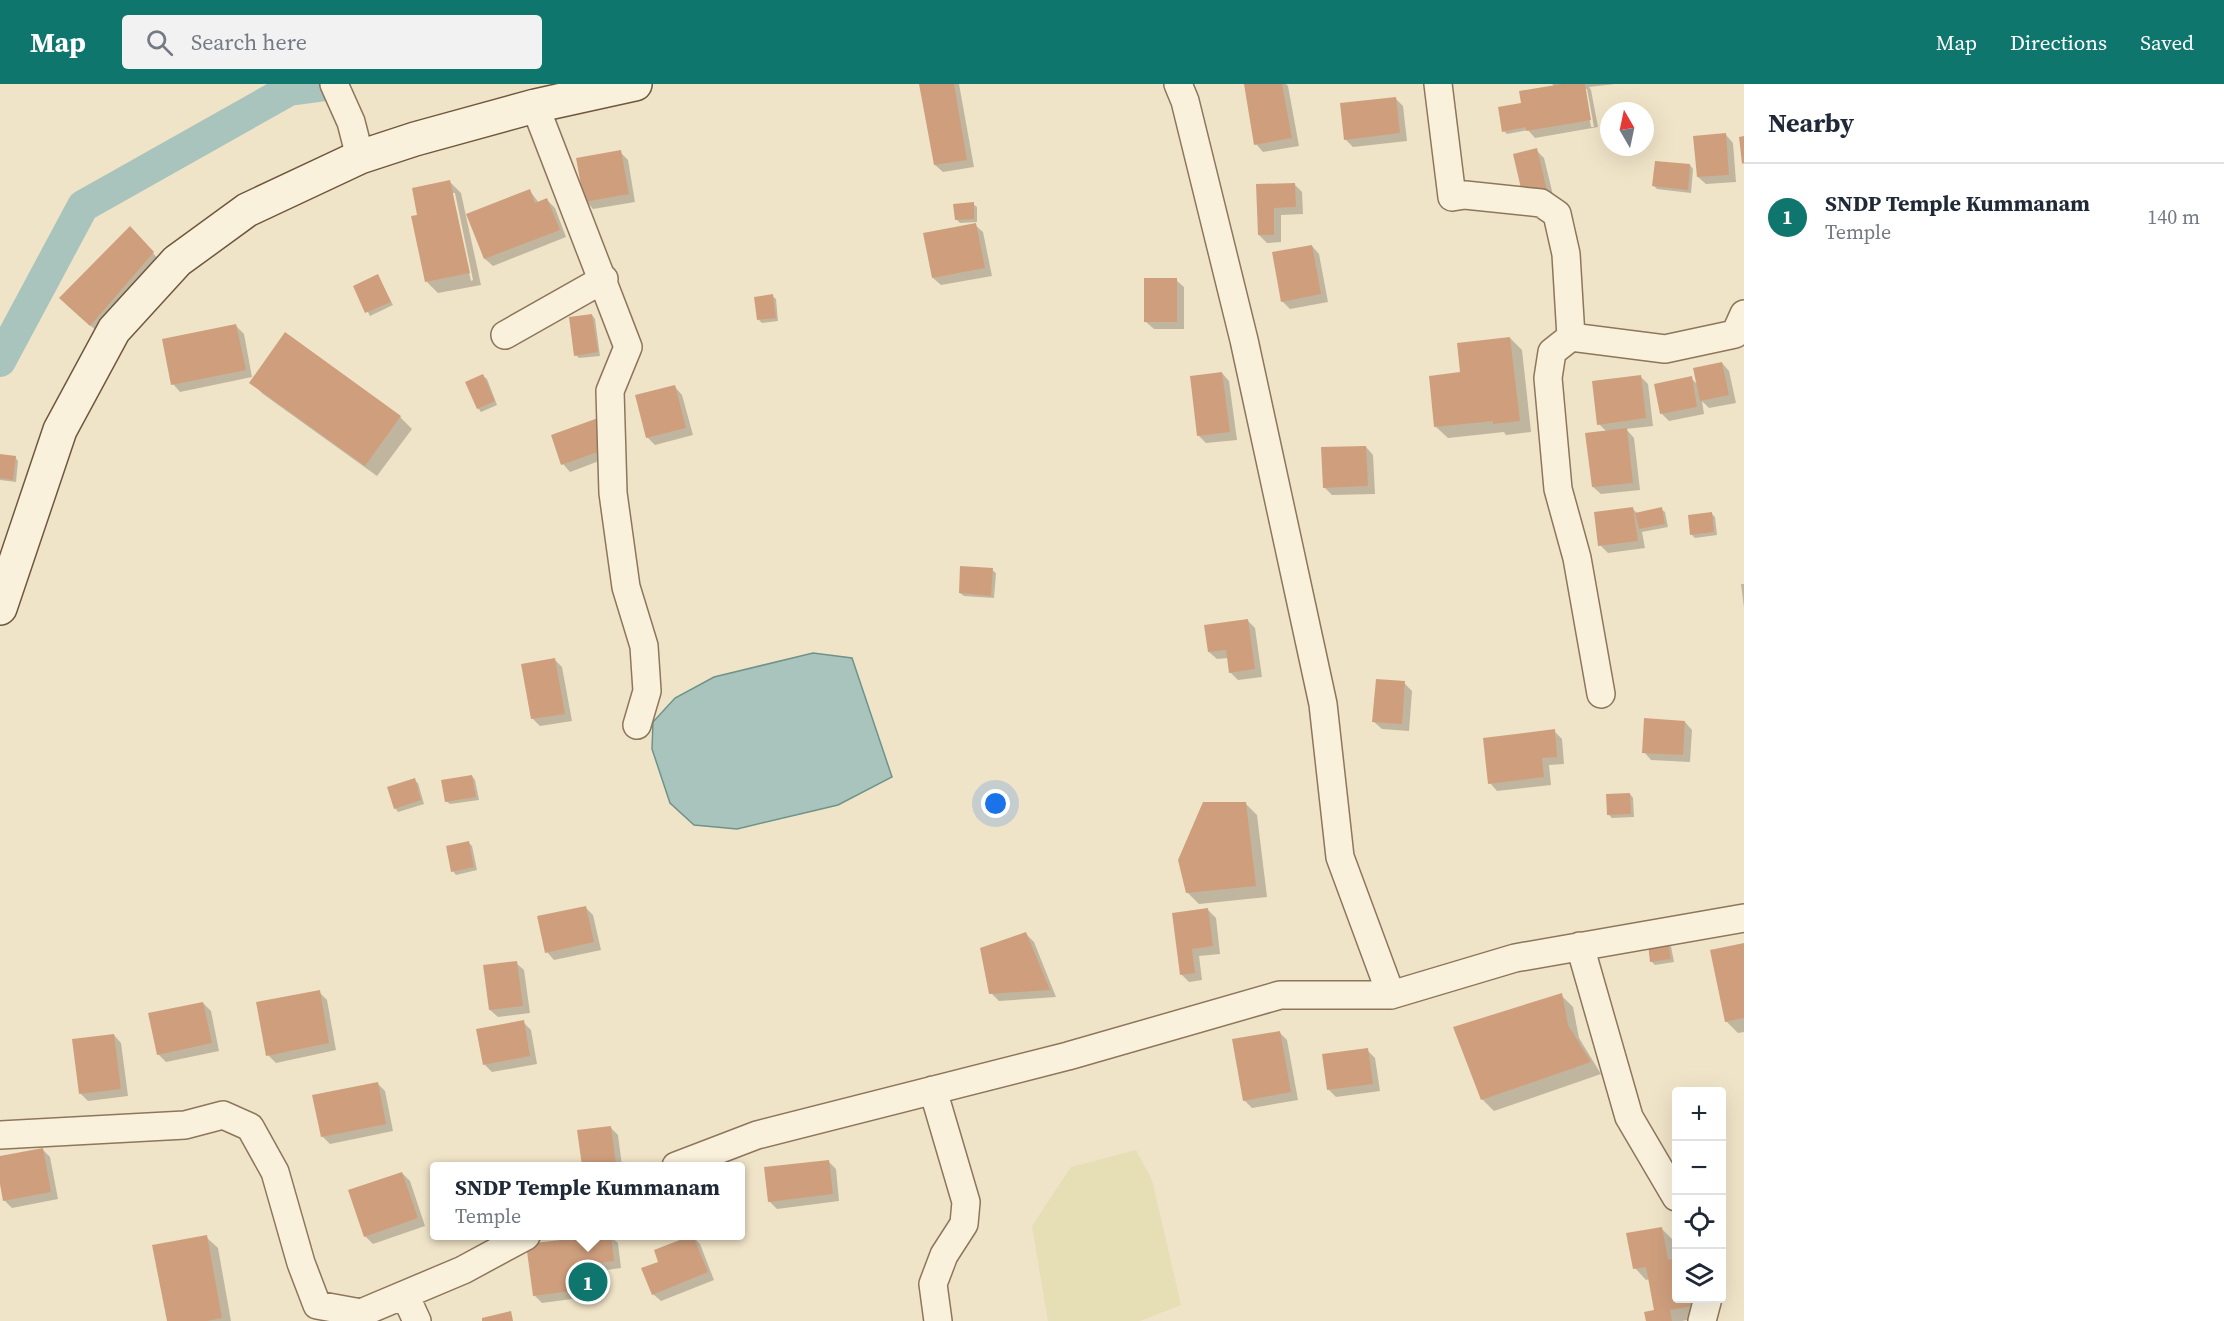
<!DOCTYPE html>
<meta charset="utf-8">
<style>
:root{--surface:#fff;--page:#f2f2f3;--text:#1f2937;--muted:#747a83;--line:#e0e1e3;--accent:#0f766e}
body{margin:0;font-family:"Source Serif 4",serif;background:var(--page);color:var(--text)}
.controls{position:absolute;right:18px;bottom:18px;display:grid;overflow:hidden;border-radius:6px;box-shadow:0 6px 24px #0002}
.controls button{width:54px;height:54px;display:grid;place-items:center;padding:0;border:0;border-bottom:2px solid var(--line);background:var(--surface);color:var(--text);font:30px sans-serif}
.compass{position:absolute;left:1600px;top:18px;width:54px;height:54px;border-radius:50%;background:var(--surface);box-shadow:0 6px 24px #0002;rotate:351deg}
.you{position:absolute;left:996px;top:720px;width:21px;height:21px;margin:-15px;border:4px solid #fff;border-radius:50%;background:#1a73e8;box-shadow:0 0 0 9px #1a73e833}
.badge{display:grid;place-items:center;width:39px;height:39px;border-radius:50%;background:var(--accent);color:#fff;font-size:20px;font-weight:700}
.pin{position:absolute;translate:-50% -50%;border:3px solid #fff;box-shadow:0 2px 6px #0006}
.popup{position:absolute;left:430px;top:1078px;width:315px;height:78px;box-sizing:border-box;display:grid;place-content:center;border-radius:6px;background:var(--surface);filter:drop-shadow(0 2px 4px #0005);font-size:20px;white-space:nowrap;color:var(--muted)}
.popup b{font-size:22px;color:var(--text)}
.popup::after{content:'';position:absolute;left:50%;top:100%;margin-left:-12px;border:12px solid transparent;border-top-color:var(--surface)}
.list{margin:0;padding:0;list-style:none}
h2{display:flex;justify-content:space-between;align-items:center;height:78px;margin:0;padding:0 24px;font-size:26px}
h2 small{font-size:20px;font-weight:400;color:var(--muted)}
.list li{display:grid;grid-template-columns:39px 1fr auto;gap:18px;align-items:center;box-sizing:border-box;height:108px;padding:0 24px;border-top:2px solid var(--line)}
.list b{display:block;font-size:22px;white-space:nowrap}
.list p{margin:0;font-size:20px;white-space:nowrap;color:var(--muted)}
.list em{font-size:20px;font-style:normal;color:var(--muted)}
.icon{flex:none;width:33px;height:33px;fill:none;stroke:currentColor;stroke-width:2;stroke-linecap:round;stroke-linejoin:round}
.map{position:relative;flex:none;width:1744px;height:1237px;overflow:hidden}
header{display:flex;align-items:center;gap:36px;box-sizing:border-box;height:84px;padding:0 30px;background:var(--accent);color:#fff}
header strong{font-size:28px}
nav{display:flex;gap:33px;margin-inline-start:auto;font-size:21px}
.search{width:420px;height:54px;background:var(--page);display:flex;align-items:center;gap:15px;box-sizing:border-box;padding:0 21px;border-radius:6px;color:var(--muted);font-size:22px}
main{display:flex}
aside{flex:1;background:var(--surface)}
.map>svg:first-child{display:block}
.farmland{fill:#e6deb5}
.water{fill:#a9c4bc;stroke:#6f938a;stroke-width:1.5}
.shadow{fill:#0003;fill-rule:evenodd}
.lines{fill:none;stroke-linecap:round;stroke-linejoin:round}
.canal{stroke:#a9c4bc;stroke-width:32}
.building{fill:#cf9f7d}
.street-casing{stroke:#8d765c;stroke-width:30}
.secondary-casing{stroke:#6f573f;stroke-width:36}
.street{stroke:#faf1dc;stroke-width:27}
.secondary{stroke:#faf1dc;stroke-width:33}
</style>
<header>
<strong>Map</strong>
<div class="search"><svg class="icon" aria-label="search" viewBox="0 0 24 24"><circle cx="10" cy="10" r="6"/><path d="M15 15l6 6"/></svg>Search here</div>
<nav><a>Map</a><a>Directions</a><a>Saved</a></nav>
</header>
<main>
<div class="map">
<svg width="1744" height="1237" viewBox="0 0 1744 1237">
<rect width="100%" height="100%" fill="#f0e4c8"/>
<!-- farmland -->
<path class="farmland" d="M1136,1066L1152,1096L1181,1221L1140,1237H1048L1032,1142L1071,1083Z"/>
<!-- water -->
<path class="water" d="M813,569L852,574L892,693L838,721L737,745L694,741L670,719L652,665L653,638L675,614L714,593Z"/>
<!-- shadow -->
<path class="shadow" d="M921,0H959L974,83L943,88L935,81Z
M1248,0H1286L1288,2L1299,62L1263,68L1256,60Z
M1552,0H1615L1589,3L1591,6L1598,43L1535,54L1528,46L1507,50L1504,47L1521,20L1555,3ZM1584,5H1587L1594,43H1591Z
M1395,14L1403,22L1407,57L1353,63L1346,56Z
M1726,51L1733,59L1736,98L1706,100L1698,93Z
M1536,66L1544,74L1554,115L1532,120Z
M620,68L628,76L635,118L593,125L586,117Z
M1690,81L1693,85L1691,109L1657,105L1654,102Z
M450,98L461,109L481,201L438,209L427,198ZM451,109H455L473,196L471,197Z
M1294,100L1302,108L1303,130L1281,131V158L1267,159L1259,151L1257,101Z
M530,107L539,119L547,116L555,124L566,153L493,182L485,175L468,131Z
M973,120L977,123V138L960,139L956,135Z
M975,141L983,148L992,192L941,201L933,194L925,151Z
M138,152L160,177L99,249L68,222Z
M1312,162L1319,170L1328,218L1290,225L1282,217Z
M378,192L393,221L370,232L355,203Z
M1176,196L1184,203V245H1154L1146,238Z
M772,212L776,215L778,237L762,239L759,236Z
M592,231L595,235L600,272L579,274L576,271Z
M236,242L244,250L252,293L180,308L173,300Z
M286,251L400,333L412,345L377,392L263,310L251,298Z
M1510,254L1522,266L1531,348L1506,351L1504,348L1448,354L1436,343L1461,290Z
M1722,279L1729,287L1736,319L1709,324L1702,317L1704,330L1669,337L1661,329L1691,294L1698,301Z
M1222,289L1229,297L1237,356L1206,359L1199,352Z
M483,292L487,295L497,321L481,328L478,324Z
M1640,292L1648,300L1653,342L1626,345L1634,354L1640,406L1601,410L1593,403L1607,348L1599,340Z
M675,303L682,311L693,351L655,361L647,353Z
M553,352L615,371L570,388L563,380Z
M1366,363L1373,371L1375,410L1332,411L1324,403Z
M0,371L15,373L18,377L16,398L0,396Z
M1632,424L1638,430L1661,425L1665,428L1668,443L1642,448L1645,464L1608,469L1600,461Z
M1712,430L1715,433L1717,451L1695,454L1692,451Z
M992,486L996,489L994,514L964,512L960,509Z
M1741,500H1744V524Z
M1247,536L1255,544L1262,593L1238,596L1230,588L1228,574L1217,575L1209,568Z
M555,576L562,583L572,637L540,642L533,635Z
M1404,599L1412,607L1409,647L1382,645L1374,638Z
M1685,638L1692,646L1690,678L1651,676L1644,668Z
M1554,647L1562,655L1564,680L1549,681L1551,701L1497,707L1490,699Z
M472,692L475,696L479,716L450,720L446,717Z
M414,696L418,699L424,720L398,728L395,724Z
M1630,710L1633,714L1634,733L1612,734L1608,730Z
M1245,719L1257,731L1267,813L1199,820L1187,808Z
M468,758L472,762L477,786L456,791L453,787Z
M585,823L593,831L601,866L554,876L547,868Z
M1208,826L1216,834L1220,870L1199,872L1202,896L1189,898L1181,890Z
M1026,850L1034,858L1056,913L999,917L991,909Z
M1668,859L1671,862L1674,878L1655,881L1651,877Z
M1744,861V948L1738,949L1726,937Z
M516,879L524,886L530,929L498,933L490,926Z
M319,908L327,916L336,966L276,979L268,971Z
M1561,911L1573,923L1579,954L1601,990L1494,1027L1482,1015Z
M203,919L211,927L219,967L166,978L158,970Z
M523,938L531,946L537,980L492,988L485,981Z
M1279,948L1287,956L1298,1016L1252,1024L1244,1016Z
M114,951L121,959L128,1012L88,1017L80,1009Z
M1367,966L1375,974L1380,1007L1336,1013L1328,1005Z
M377,999L385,1007L393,1047L330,1060L322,1052Z
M610,1043L618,1051L622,1082H583L579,1047Z
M42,1065L50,1073L58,1115L12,1124L5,1117L0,1092V1073Z
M828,1077L836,1085L839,1117L777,1125L769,1117Z
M402,1089L410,1097L425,1142L373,1160L365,1152Z
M1661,1144L1673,1156L1676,1175V1214H1706L1710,1232L1682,1237H1647L1656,1228L1650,1195L1646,1196L1635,1184Z
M608,1152H610L618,1159L621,1184L599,1187L602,1211L542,1219L534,1211L528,1161Z
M692,1152L700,1160L714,1196L661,1217L653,1210L660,1178Z
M206,1153L218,1164L231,1237H168Z"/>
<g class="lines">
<!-- canal -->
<path class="canal" d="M0,277L83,122L289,6L334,0"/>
</g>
<!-- building -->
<path class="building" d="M919,0H954L967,76L934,81Z
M1244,0H1282L1292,54L1254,61Z
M1562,0H1585L1591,36L1526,47V43L1502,48L1498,23L1521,19L1519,7Z
M1396,13L1400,49L1344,56L1340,19Z
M1726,49L1729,91L1697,93L1693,52Z
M1744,52V79L1742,80L1739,53Z
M1537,64L1547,107L1523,113L1513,70Z
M621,66L629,110L584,118L576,74Z
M1655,77L1690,80L1688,106L1652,102Z
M450,96L470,189L425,198L411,132L417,131L412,104Z
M1295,99L1296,123L1274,124V151H1258L1256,100Z
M530,105L535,119L547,114L560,146L484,175L466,130Z
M974,118V135L955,136L953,120Z
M976,139L985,184L932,194L923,149Z
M130,142L154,168L90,242L59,214Z
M1312,161L1321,210L1281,218L1272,168Z
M378,190L391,218L365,229L353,202Z
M1144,194H1177V238H1144Z
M773,210L776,234L757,236L754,213Z
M592,230L598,268L574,272L569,233Z
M236,240L246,286L171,301L162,255Z
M285,248L401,332L365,382L249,299Z
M1510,253L1520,337L1493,340V337L1434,343L1429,292L1460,288L1457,259Z
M1722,278L1729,311L1700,317L1693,284Z
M1222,288L1230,348L1197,352L1190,292Z
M483,290L495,317L477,325L465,298Z
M1641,291L1646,334L1597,341L1592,297Z
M1692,292L1697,323L1660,330L1654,300Z
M675,301L686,344L646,354L635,311Z
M598,334L609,364L561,381L551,351Z
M1627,344L1633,399L1592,403L1585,349Z
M1366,362L1368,402L1323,404L1321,363Z
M0,370L16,372L13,396L0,394Z
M1633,423L1638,457L1598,462L1594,428Z
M1662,423L1665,440L1639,445L1635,429Z
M1712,428L1714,448L1690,451L1688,431Z
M960,482L993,484L991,512L959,509Z
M1248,535L1255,585L1229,589L1226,566L1208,568L1204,541Z
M555,574L565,630L531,635L521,580Z
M1376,595L1405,597L1402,640L1372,638Z
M1644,634L1685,637L1683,671L1642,669Z
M1555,645L1557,673L1542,674L1544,693L1488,700L1483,654Z
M472,691L476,713L445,718L441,696Z
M415,694L421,716L394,725L387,703Z
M1630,709L1631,730L1607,731L1606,710Z
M1203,718H1246L1256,802L1186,809L1178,776Z
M469,757L474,783L451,788L446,762Z
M586,822L594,858L545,869L537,832Z
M1208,824L1213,862L1192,865L1195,889L1180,891L1172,829Z
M1026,848L1050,906L989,910L980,864Z
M1668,857L1671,875L1650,878L1648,860Z
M1744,859V934L1725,938L1710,866Z
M517,877L523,922L489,926L483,881Z
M320,906L329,959L266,972L256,918Z
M1562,909L1568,941L1591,978L1481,1016L1453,943Z
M203,918L212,959L157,971L148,929Z
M524,936L530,972L483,981L476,945Z
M1280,947L1291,1008L1243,1017L1232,955Z
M114,950L121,1005L79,1010L72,955Z
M1368,964L1373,1000L1327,1006L1322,970Z
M378,998L386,1040L321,1053L312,1011Z
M611,1042L616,1080L582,1082L577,1046Z
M43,1064L51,1108L3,1117L0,1100V1072Z
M829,1076L833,1110L768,1118L764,1083Z
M402,1088L418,1134L364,1153L348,1106Z
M1662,1143L1668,1176L1676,1174V1214H1698L1699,1221L1670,1226L1672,1237H1646L1644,1228L1654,1226L1646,1183L1633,1185L1626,1149Z
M207,1151L222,1234L207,1237H167L152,1161Z
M595,1152H611L614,1177L592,1180L595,1204L533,1212L526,1160Z
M690,1152H693L708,1188L652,1211L641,1184L658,1178L654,1166Z
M511,1227L513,1237H482V1234Z"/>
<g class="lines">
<defs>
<path id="street" d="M334,0L351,38L360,73
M1178,0L1185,17L1244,256L1323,620L1340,773L1391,911
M1438,0L1452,113L1465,111L1541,119L1557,130L1566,170L1571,253
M535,22L628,263L610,307L613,409L626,503L644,562L647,607L637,641
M505,251L604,195
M1601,610L1577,474L1558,405L1548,294L1552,268L1571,253L1665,265L1735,250L1744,230
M1580,862L1629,1033L1676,1113
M933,1006L966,1118L964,1140L944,1171L933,1200L938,1237
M0,1051L185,1041L223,1031L250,1043L275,1088L301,1179L317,1221L361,1229L463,1186L526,1152
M676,1082L757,1051L1068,972L1280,911H1391L1515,874L1744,834
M405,1211L417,1237
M1702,1237L1708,1214"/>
<path id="secondary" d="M0,524L60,346L114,246L177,177L247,126L360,73L415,55L535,22L635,0"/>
</defs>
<!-- street casing -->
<use href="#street" class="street-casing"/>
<!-- secondary casing -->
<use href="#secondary" class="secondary-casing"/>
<!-- street -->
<use href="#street" class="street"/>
<!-- secondary -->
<use href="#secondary" class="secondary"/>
</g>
</svg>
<div class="controls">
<button>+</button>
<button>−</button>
<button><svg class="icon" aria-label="locate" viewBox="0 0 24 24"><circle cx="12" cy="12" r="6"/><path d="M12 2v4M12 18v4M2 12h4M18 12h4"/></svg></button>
<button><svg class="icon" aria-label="layers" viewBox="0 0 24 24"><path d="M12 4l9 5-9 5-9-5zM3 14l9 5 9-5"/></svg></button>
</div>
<svg class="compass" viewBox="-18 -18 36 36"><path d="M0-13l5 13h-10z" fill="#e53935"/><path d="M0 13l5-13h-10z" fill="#747a83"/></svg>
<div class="you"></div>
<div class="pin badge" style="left:588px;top:1198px">1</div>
<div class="popup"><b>SNDP Temple Kummanam</b>Temple</div>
</div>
<aside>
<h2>Nearby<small></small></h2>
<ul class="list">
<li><span class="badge">1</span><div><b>SNDP Temple Kummanam</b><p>Temple</p></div><em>140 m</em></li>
</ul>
</aside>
</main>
